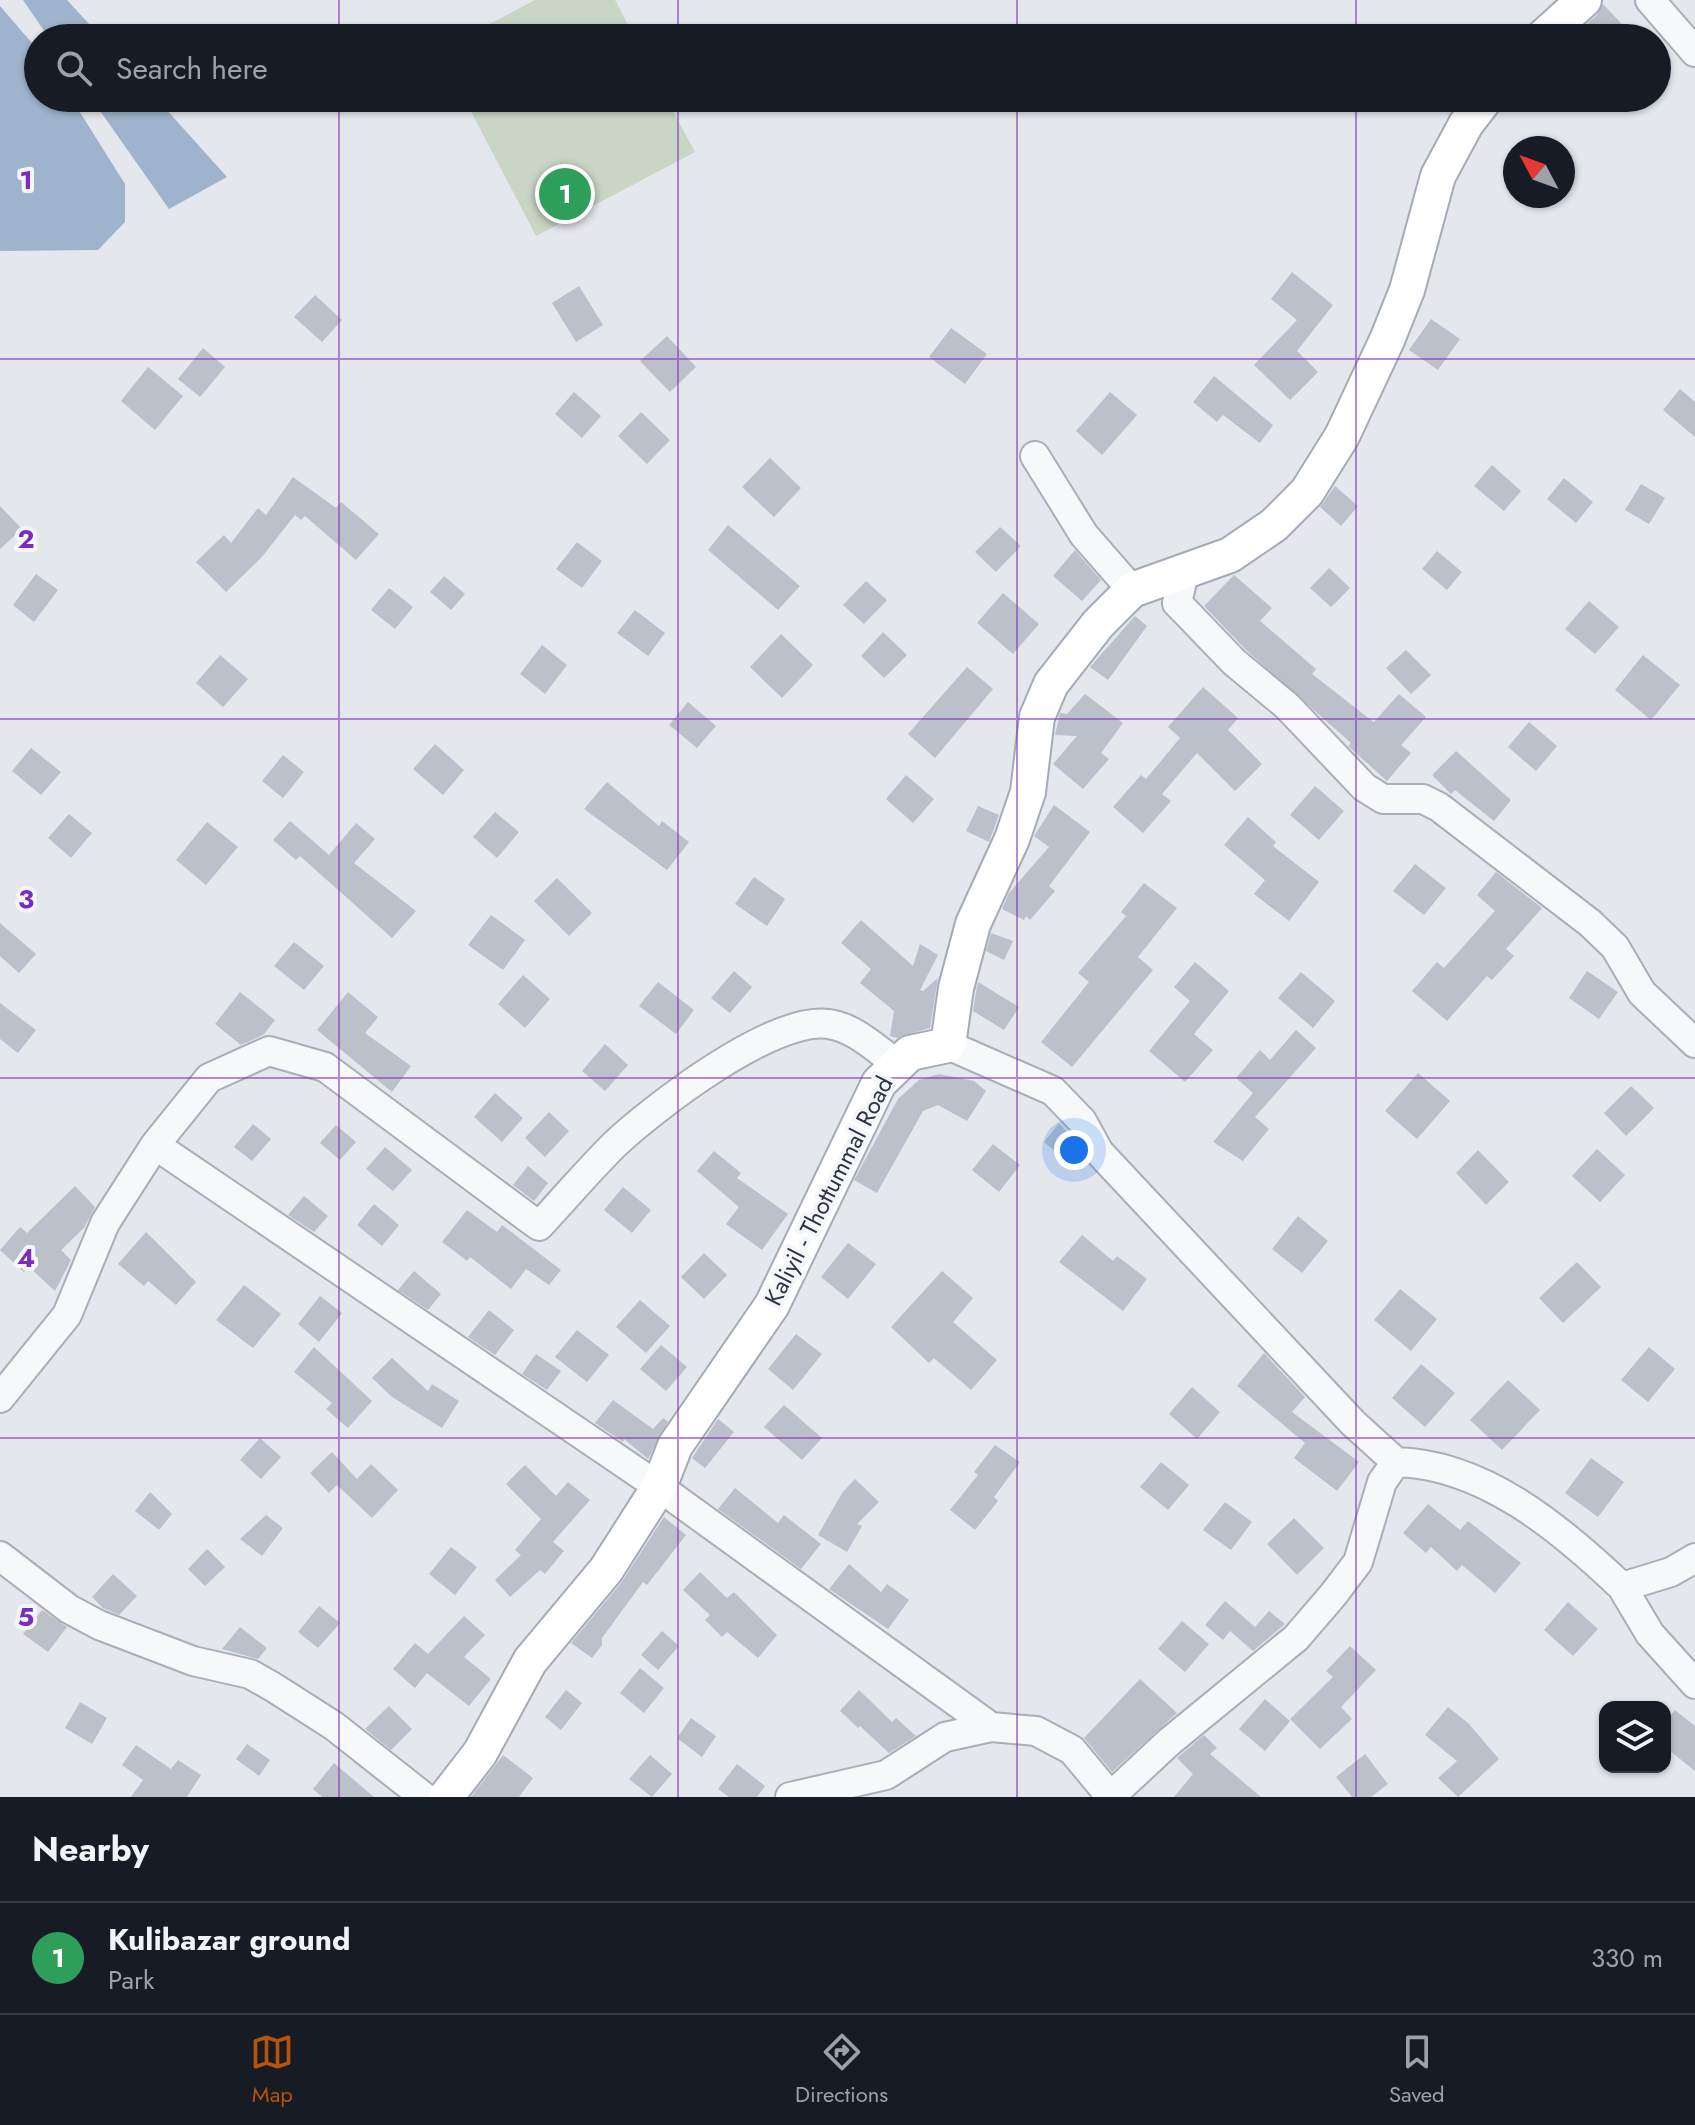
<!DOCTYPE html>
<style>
:root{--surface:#171b24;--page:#242831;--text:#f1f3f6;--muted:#9ea1a6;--line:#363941;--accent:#b45309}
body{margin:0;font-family:Jost,sans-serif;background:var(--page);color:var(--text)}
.controls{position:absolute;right:24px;bottom:24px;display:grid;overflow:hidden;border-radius:16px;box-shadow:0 2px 6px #0004}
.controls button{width:72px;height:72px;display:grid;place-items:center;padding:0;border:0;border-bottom:2px solid var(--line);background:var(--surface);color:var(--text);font:40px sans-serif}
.compass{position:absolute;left:1503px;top:136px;width:72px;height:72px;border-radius:50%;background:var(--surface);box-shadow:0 2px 6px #0004;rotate:311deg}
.you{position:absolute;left:1074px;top:1150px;width:28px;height:28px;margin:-20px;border:6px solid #fff;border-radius:50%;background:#1a73e8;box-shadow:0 0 0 12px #1a73e833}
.badge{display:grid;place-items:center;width:52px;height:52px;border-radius:50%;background:var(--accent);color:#fff;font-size:26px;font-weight:700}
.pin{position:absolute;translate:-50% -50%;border:4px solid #fff;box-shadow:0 2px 8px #0006}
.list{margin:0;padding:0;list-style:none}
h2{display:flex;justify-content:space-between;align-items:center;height:104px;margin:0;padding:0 32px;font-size:34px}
h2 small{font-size:26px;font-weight:400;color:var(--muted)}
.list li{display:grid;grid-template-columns:52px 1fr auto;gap:24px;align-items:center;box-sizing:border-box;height:112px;padding:0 32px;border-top:2px solid var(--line)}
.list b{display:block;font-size:30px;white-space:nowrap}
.list p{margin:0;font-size:26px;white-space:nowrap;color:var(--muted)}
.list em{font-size:26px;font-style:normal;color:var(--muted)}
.icon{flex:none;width:44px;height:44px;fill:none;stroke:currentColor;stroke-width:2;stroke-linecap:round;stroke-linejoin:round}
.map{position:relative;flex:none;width:1695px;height:1797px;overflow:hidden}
.search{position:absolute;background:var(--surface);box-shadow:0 2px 6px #0004;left:24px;right:24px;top:24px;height:88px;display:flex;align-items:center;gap:20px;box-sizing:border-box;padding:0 28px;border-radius:44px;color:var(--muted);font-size:30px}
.sheet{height:216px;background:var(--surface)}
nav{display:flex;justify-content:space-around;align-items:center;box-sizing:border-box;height:112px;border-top:2px solid var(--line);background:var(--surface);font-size:22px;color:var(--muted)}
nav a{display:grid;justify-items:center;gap:4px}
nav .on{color:var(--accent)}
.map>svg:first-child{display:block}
.green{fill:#c9d6c5}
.water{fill:#9fb4cc}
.building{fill:#bbc0ca}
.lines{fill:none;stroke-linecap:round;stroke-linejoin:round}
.minor-casing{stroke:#a9aeb7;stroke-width:32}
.major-casing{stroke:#a3abb8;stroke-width:38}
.minor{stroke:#f7f8fa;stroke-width:28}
.major{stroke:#fff;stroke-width:34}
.grid{fill:none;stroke:#7b2cbf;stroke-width:2;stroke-opacity:0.55}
.labels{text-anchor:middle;stroke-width:8;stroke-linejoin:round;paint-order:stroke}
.street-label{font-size:24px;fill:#2b3445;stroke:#f4f6f9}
.grid-label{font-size:26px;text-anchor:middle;font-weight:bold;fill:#7b2cbf;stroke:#f4f6f9;stroke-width:8;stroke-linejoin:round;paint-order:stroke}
</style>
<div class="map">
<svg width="1695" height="1797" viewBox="0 0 1695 1797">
<rect width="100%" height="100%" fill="#e4e7ec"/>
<!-- green -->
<path class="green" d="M535,0H615L635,38H463Z
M464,98H666L695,152L536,236Z"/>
<!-- water -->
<path class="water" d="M23,0H67L102,38H49Z
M0,6L38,50V98H71L125,184V222L98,250L0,251Z
M91,98H156L227,177L169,209Z"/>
<!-- building -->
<path class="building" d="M1603,4L1635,38H1582L1577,33L1597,15Z
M1292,272L1333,305L1297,351L1318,372L1290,400L1254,365L1297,320L1271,299Z
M579,286L603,325L576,342L552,303Z
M315,295L342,320L322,342L294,317Z
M1431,319L1460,339L1438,370L1409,350Z
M951,328L987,354L965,384L929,357Z
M667,336L696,367L670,392L640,361Z
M203,348L225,367L200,397L178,379Z
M148,367L183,396L155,430L121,401Z
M1214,376L1273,425L1260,443L1223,415L1217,422L1193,402Z
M1680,389L1695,402V437L1663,410Z
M574,392L601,416L582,438L555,414Z
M1110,392L1137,415L1102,455L1076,431Z
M641,412L670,440L647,464L618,436Z
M770,458L801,488L774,517L742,487Z
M1492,465L1521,491L1504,511L1474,486Z
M293,477L336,508L341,502L379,534L356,560L305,516L301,520L295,515L261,558L226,592L196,562L224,535L231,543L258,508L266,515Z
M1564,478L1593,502L1576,523L1547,499Z
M1641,484L1665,498L1649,524L1625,510Z
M1335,486L1358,506L1341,526L1320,507Z
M0,506L22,529L0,549Z
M728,525L800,586L778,610L708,550Z
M1000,527L1021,546L996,572L975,552Z
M577,542L602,561L582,588L556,569Z
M1075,550L1101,580L1082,601L1053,576Z
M1437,551L1462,572L1447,590L1422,569Z
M1329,568L1350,588L1331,607L1310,588Z
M36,574L58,590L34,622L13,605Z
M1234,575L1272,608L1260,621L1316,669L1312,674L1371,720L1374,722L1399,694L1426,717L1401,745L1411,753L1387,781L1348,746L1351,743L1246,650L1204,606Z
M444,576L465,594L451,610L430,592Z
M866,581L887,600L864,624L843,605Z
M389,588L413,607L395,629L371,610Z
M1003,593L1039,624L1013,654L977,623Z
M1589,601L1619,627L1595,654L1565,629Z
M635,610L665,633L648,656L617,633Z
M1135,616L1147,626L1108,680L1090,667Z
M883,632L907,655L884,678L861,656Z
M781,634L813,665L782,698L750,667Z
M542,645L567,665L545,694L520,674Z
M1406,650L1431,675L1411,694L1386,668Z
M220,655L248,679L223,707L196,683Z
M1643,655L1680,685L1651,720L1615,690Z
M967,667L993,689L935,758L908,734Z
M1203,687L1238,718L1228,730L1262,764L1235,791L1197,753L1162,794L1171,801L1143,833L1113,807L1141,775L1146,779L1180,738L1168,727Z
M1085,694L1123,723L1101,753L1109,759L1083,789L1053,764L1077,736L1055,735L1060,713L1067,714Z
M688,702L716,726L697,748L669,725Z
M1529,722L1557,746L1536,771L1508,747Z
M435,744L464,770L443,795L413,769Z
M31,748L61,772L41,795L12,771Z
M1456,751L1511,800L1494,821L1455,790L1451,794L1432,775Z
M283,755L304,772L283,798L262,781Z
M906,775L934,799L913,823L886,799Z
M607,782L659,826L662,821L689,842L667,870L584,809Z
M1315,786L1344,811L1319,840L1290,815Z
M1054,805L1090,832L1049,886L1055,891L1030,920L1026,916L1024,920L1002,909L1009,893L1049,847L1034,836Z
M978,806L999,815L989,842L966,831Z
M495,812L519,832L497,858L473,837Z
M69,814L92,833L71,858L48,838Z
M1248,817L1276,842L1273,846L1319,882L1289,921L1254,894L1265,880L1224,845Z
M290,821L329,855L356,823L375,839L354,863L416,911L392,938L300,856L296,860L273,840Z
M207,822L238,847L206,885L176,860Z
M1415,864L1446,888L1424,915L1393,891Z
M1496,872L1542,908L1506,949L1514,956L1492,980L1487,976L1447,1021L1412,991L1437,962L1444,968L1495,911L1477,895Z
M754,877L785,899L767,926L735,904Z
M557,878L592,913L569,936L534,901Z
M1144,883L1177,908L1138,957L1153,970L1072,1067L1041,1042L1089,982L1078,973L1126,916L1121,912Z
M491,915L525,940L503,970L468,945Z
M861,920L913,966L920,944L938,955L920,990L923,991L938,978L930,1028L897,1038L890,1036L894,1011L860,983L871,969L841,943Z
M0,923L36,954L19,973L0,956Z
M991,933L1013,941L1004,960L986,951Z
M294,942L324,966L304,990L274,966Z
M1195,962L1229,991L1194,1034L1213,1050L1185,1082L1149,1051L1190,1001L1174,987Z
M734,971L752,987L730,1013L711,998Z
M1587,971L1618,992L1599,1019L1569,998Z
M1301,972L1335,1001L1313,1028L1278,998Z
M523,975L550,999L525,1028L498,1004Z
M658,982L694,1010L676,1034L639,1006Z
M978,982L1019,1007L1004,1030L973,1011L971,1025L976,992Z
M240,992L275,1020L263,1035L241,1045L215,1024Z
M348,992L378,1017L365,1033L411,1066L392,1092L317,1030Z
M0,1003L36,1030L18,1053L0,1039Z
M1296,1030L1316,1048L1255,1117L1269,1129L1243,1161L1213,1142L1253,1093L1236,1078L1260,1050L1270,1060Z
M605,1044L628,1065L605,1091L582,1071Z
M1418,1073L1450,1101L1417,1139L1385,1111Z
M939,1074L974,1081L986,1091L967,1121L938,1105L923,1111L877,1193L854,1180L898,1099L919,1080Z
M1631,1086L1654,1108L1626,1136L1604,1113Z
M495,1093L523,1118L502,1142L474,1117Z
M549,1112L569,1131L545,1157L525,1138Z
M1059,1123L1072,1137L1058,1154L1044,1142Z
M253,1124L271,1139L252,1161L234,1147Z
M336,1125L356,1142L340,1160L320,1143Z
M993,1144L1020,1165L999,1192L972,1170Z
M385,1147L412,1170L393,1191L366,1169Z
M1597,1149L1625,1175L1600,1202L1572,1176Z
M1478,1150L1509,1182L1486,1205L1456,1173Z
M714,1151L741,1173L737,1178L788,1214L762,1250L726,1224L739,1207L697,1171Z
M528,1166L548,1183L534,1201L513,1185Z
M75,1186L95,1207L84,1228L61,1250L71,1260L55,1291L29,1267L24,1272L0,1250L20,1227L27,1233Z
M623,1187L651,1210L632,1233L604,1210Z
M304,1196L328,1216L314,1232L288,1215Z
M374,1204L399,1225L382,1246L357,1225Z
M467,1210L497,1232L502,1225L561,1270L549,1285L526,1269L511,1289L470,1257L467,1261L442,1242Z
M1298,1216L1328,1241L1302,1273L1272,1249Z
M146,1232L196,1282L176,1305L148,1281L144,1286L118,1264Z
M1082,1235L1113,1261L1117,1256L1147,1279L1123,1311L1059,1262Z
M848,1243L876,1264L848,1299L821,1277Z
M704,1253L727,1275L704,1299L681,1277Z
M1577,1262L1601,1287L1563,1323L1539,1298Z
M414,1271L441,1294L428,1310L398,1290Z
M942,1271L973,1298L953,1322L997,1360L971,1390L934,1358L929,1363L891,1327Z
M244,1285L281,1314L253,1348L216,1320Z
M1400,1289L1437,1319L1411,1351L1374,1320Z
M320,1296L342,1313L319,1342L298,1324Z
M640,1300L670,1326L646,1353L616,1327Z
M489,1310L514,1330L495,1355L468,1337Z
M577,1330L609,1355L587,1382L555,1357Z
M796,1334L822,1354L793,1390L768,1369Z
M661,1345L687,1367L666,1391L640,1369Z
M314,1347L372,1401L348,1428L326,1409L332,1403L294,1372Z
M1649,1347L1675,1369L1648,1402L1621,1380Z
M1264,1353L1305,1397L1292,1412L1359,1462L1337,1491L1294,1458L1305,1443L1237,1386Z
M536,1354L561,1371L547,1390L522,1374Z
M392,1358L428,1391L432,1384L459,1401L442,1428L392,1397L372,1378Z
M1421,1364L1455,1393L1425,1427L1392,1398Z
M1508,1380L1540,1410L1502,1450L1470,1420Z
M1192,1387L1220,1412L1197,1439L1169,1414Z
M613,1400L653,1429L663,1418L668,1422L648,1459L624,1439L623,1442L595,1423Z
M784,1405L822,1438L802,1460L764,1427Z
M718,1419L734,1432L705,1468L692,1458Z
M260,1438L281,1457L261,1479L240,1460Z
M995,1445L1020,1462L994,1497L998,1501L975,1530L950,1510L978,1475L974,1472Z
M332,1452L357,1479L371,1464L398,1490L372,1518L337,1485L329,1493L310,1473Z
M1591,1458L1624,1482L1598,1517L1565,1493Z
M1161,1462L1189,1485L1168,1510L1140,1487Z
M525,1465L556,1496L568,1482L590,1500L553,1542L564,1551L545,1574L540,1570L510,1597L495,1580L521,1555L515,1550L541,1519L506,1484Z
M855,1479L879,1502L857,1524L862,1526L847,1552L818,1535L842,1493Z
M735,1488L778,1523L784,1515L821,1544L801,1569L718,1509Z
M150,1492L172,1514L159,1530L135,1511Z
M1225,1502L1252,1522L1231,1550L1203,1530Z
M1428,1504L1460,1530L1468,1521L1521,1563L1495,1593L1462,1565L1457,1571L1431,1547L1426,1553L1403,1533Z
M266,1515L283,1528L262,1556L240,1539Z
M664,1517L686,1535L647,1585L643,1582L602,1638V1645L592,1658L571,1643L621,1583Z
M1294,1518L1324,1548L1297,1575L1267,1544Z
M451,1547L477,1567L455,1595L429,1574Z
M207,1549L225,1567L205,1586L188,1569Z
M849,1564L881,1592L887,1584L909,1600L888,1629L829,1589Z
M700,1572L727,1598L734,1592L777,1635L758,1658L727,1632L722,1637L705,1620L710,1615L683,1590Z
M113,1574L137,1596L119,1615L103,1608L92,1597Z
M1225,1601L1255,1627L1269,1611L1285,1624L1253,1651L1230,1631L1223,1640L1205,1625Z
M1568,1602L1598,1629L1573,1656L1544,1630Z
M319,1606L340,1623L318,1648L298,1632Z
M42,1610L67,1627L48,1652L23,1634Z
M464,1616L485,1635L464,1657L491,1679L469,1706L427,1673L415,1688L393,1669L415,1643L428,1654Z
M1182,1621L1209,1644L1185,1672L1158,1649Z
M240,1627L267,1648L258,1659L222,1649Z
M662,1631L679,1646L658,1670L641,1655Z
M1350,1646L1376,1670L1341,1707L1352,1719L1320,1749L1290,1719L1333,1677L1326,1671Z
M640,1668L664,1688L644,1713L620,1693Z
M1140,1679L1177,1713L1112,1772L1084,1738Z
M566,1690L582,1703L561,1730L545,1717Z
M859,1690L892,1722L896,1718L916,1736L889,1753L860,1726L858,1728L840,1711Z
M1265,1699L1290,1721L1265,1751L1239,1729Z
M80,1702L107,1718L92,1744L65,1728Z
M389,1706L412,1729L391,1750L365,1729Z
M1448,1707L1468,1723L1499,1759L1458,1797L1438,1778L1457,1761L1425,1735Z
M1675,1710L1695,1726V1771L1665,1747V1723Z
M691,1718L716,1736L702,1757L677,1738Z
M1204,1735L1217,1748L1210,1754L1261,1797H1174L1193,1774L1177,1758Z
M247,1744L270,1760L259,1776L236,1759Z
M136,1745L171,1769L178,1760L201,1775L187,1797H131L143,1780L122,1765Z
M1365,1754L1388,1784L1371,1797H1352L1336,1777Z
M503,1755L533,1778L519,1797H471Z
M650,1755L672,1774L652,1797L629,1779Z
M334,1763L374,1797H322L313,1789Z
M737,1764L765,1786L757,1797H729L718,1789Z"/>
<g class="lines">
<defs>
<path id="minor" d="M1650,0L1695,52
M1035,456L1084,535L1132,590
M1184,573L1177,603L1183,609L1234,662L1287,706L1364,787L1383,799H1423L1439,807L1590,923L1615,947L1642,993L1695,1043
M948,1045L1053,1091L1082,1121L1099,1152L1353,1423L1396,1462C1484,1464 1561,1529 1622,1587L1671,1572L1695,1558
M155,1145L659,1487L991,1727
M0,1398L67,1315L105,1223L155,1145L209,1078L269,1051L325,1067L539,1226C564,1199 588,1171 614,1145C653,1108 773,1016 828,1024C854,1027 876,1049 896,1063
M0,1556L69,1609L99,1625L193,1661L250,1674L273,1687L334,1726L424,1797
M1622,1587L1650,1634L1695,1684
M1111,1796L1169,1742L1296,1638L1333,1595L1358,1562L1382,1482L1396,1462
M790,1797L886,1775L945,1737L991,1727L1036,1731L1072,1750L1111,1797"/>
<path id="major" d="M1542,38L1584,0
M446,1797L480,1753L530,1661L606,1570L659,1487L675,1446L772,1305L879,1083L910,1053L948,1045L956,988L973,924L1012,839L1028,792L1037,717L1051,684L1098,624L1132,590L1230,555L1274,525L1307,492L1342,436L1387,340L1407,290L1438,176L1466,124L1486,98"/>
</defs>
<!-- minor casing -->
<use href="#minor" class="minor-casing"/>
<!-- major casing -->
<use href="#major" class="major-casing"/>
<!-- minor -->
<use href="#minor" class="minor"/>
<!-- major -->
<use href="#major" class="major"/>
</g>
<!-- grid -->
<path class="grid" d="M339,0V38M678,0V38M1017,0V38M1356,0V38M339,98V1797M678,98V1797M1017,98V1797M1356,98V1797M0,359H1695M0,719H1695M0,1078H1695M0,1438H1695"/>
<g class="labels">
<!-- street labels -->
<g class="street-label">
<text transform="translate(829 1191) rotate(-63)" y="8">Kaliyil - Thottummal Road</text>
</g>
</g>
<g class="grid-label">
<text x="26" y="189">1</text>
<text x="26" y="548">2</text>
<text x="26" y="908">3</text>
<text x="26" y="1267">4</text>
<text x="26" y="1626">5</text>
</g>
</svg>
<div class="controls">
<button><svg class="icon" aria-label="layers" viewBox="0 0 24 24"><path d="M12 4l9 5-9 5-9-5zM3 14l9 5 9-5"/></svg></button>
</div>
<svg class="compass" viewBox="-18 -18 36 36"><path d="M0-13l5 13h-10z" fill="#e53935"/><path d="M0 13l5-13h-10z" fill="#9ea1a6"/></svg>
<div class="you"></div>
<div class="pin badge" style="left:565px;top:194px;background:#2e9e5b">1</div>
<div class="search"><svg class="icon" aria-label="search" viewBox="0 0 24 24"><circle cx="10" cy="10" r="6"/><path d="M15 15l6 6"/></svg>Search here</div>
</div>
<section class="sheet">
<h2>Nearby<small></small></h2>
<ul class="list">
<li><span class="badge" style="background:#2e9e5b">1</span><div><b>Kulibazar ground</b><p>Park</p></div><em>330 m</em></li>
</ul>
</section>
<nav>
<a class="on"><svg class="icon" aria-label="map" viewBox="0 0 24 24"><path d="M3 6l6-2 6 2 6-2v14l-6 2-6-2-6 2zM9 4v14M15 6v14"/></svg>Map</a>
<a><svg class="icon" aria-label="directions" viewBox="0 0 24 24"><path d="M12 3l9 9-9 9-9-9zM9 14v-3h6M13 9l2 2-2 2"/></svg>Directions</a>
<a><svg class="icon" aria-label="saved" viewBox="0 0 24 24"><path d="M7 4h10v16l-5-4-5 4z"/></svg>Saved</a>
</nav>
